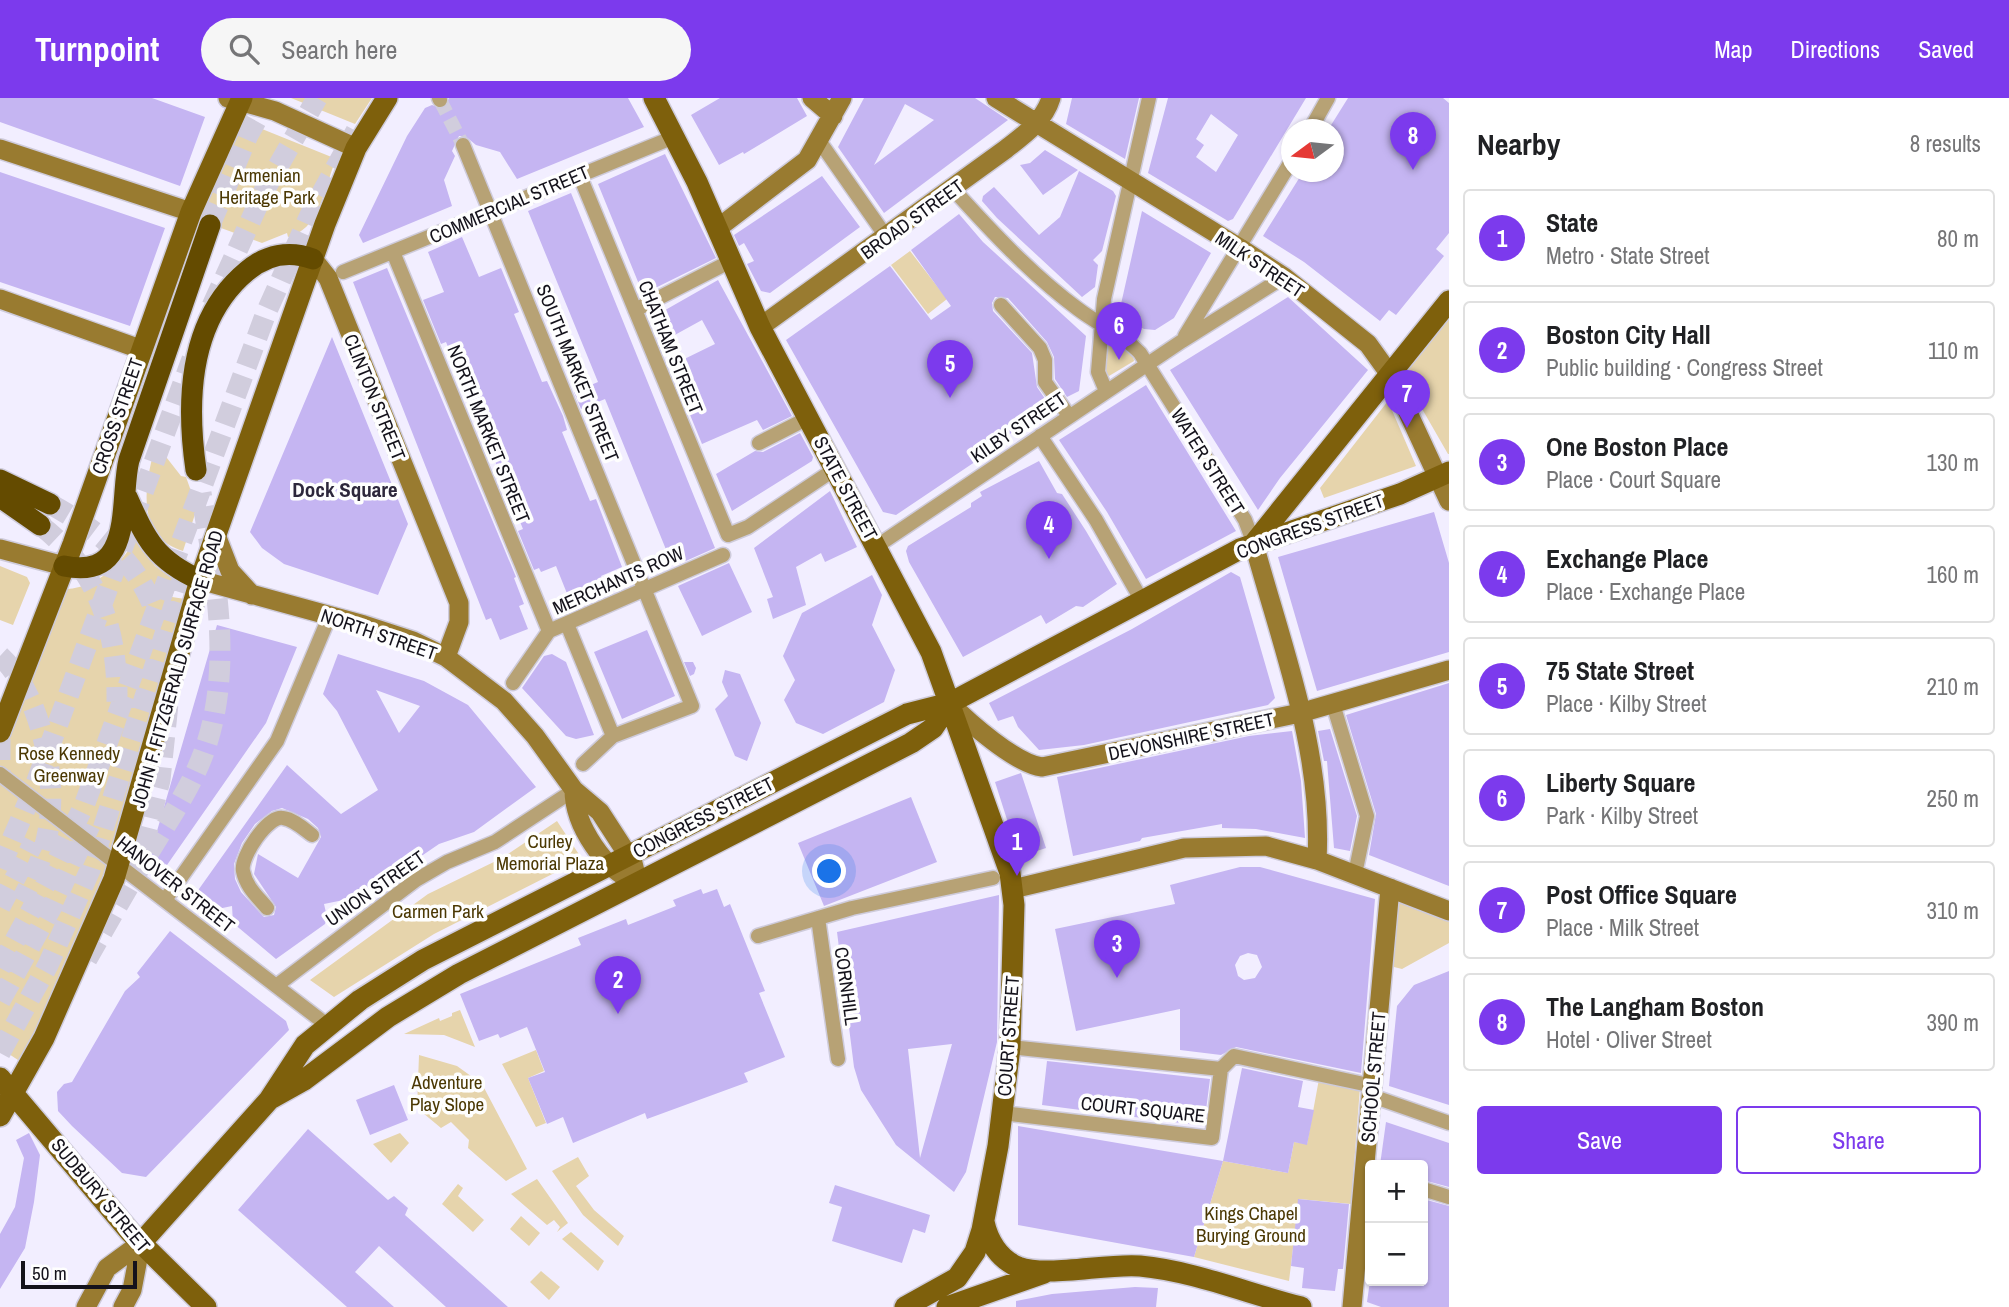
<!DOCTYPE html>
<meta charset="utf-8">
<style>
:root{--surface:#fff;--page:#f6f6f6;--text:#202124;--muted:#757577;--line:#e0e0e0;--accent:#7c3aed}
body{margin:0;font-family:"Archivo Narrow",sans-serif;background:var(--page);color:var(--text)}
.controls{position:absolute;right:21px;bottom:21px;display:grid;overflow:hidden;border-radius:7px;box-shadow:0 2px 5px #0004}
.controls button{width:63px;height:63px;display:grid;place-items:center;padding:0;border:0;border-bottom:2px solid var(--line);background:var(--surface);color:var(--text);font:35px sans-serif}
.compass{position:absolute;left:1281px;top:21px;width:63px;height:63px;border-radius:50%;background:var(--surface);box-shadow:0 2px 5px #0004;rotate:255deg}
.scale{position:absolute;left:21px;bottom:18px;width:116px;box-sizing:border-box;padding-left:7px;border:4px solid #14121b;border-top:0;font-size:19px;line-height:24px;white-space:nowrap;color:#14121b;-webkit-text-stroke:5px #fefefe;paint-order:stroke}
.you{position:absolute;left:830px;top:774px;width:24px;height:24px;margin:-18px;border:5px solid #fff;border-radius:50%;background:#1a73e8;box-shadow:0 0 0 10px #1a73e833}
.badge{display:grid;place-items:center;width:46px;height:46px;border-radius:50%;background:var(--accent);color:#fff;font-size:23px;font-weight:700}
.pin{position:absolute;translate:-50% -58px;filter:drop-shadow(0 2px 4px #0008)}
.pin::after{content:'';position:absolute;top:37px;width:24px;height:21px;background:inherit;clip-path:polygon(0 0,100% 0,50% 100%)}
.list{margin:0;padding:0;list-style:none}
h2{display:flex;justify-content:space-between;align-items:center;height:91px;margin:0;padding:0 28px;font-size:30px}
h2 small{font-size:23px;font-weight:400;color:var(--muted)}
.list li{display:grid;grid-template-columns:46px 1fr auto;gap:21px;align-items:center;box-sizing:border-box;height:98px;margin:0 14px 14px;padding:0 14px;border:2px solid var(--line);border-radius:7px}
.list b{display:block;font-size:26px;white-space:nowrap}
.list p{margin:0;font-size:23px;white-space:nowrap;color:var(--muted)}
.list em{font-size:23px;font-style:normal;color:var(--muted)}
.actions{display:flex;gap:14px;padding:21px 28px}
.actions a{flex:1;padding:16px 0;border:2px solid var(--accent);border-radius:7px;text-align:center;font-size:24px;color:var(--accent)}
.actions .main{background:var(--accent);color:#fff}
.icon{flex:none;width:38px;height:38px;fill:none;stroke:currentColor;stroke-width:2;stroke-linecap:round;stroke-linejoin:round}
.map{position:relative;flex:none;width:1449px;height:1209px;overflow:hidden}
header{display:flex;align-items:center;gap:42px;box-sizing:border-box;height:98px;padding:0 35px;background:var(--accent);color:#fff}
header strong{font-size:33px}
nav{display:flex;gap:38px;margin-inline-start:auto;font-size:24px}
.search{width:490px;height:63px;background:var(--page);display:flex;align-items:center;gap:18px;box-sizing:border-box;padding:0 24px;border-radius:38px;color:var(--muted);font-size:26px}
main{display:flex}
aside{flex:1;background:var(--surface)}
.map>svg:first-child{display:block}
.green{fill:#e6d4ac}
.building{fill:#c5b5f2;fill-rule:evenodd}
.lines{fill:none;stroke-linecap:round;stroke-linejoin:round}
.street-tunnel{stroke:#d1cddd;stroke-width:14;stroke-dasharray:14 7;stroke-linecap:butt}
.highway-tunnel{stroke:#d1cddd;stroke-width:21;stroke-dasharray:21 10;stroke-linecap:butt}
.street-casing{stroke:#cecbdb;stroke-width:17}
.secondary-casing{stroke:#cecbdb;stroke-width:22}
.primary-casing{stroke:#cecbdb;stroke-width:24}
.highway-casing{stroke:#cecbdb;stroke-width:24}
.street{stroke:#b7a275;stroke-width:14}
.secondary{stroke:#997b30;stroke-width:19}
.primary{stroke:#7e600c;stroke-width:21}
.highway{stroke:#644b00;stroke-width:21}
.labels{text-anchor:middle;stroke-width:7;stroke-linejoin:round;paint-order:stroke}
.park-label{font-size:19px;fill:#4b3803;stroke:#fefefe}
.street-label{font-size:19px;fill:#14121b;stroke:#fefefe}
.neighbourhood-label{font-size:21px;font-weight:bold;fill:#2d273b;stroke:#fefefe}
</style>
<header>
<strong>Turnpoint</strong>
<div class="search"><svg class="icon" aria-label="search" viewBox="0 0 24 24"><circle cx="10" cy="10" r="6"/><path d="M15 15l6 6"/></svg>Search here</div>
<nav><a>Map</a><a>Directions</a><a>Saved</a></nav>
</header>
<main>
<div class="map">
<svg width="1449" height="1209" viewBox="0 0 1449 1209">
<rect width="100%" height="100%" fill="#f2eeff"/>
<!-- green -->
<path class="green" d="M291,0H372L355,26Z
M245,24L334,60L333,69C324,94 318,132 288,139L287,135L262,145L199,122L241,25Z
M910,153L947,201L928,216L891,167Z
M1449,215V356H1448L1402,276Z
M1114,243L1133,258L1134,263L1109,278L1104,273L1107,245Z
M1388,303L1416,368L1324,400L1320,390Z
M156,346L181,378L186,379L197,410L183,453C134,438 145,384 156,346Z
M135,442L155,468L177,484L172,499L185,501L104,779L65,878L21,964L0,950V656L67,491C98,489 120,467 135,442Z
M0,468L27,479L30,485L13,527L0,522Z
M557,723L582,761L434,836L334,899L310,882L428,796L502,760Z
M1398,804L1449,821V845L1402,871L1394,869L1392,863Z
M460,912L475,949L444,937L404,936L439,920L440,923L452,918V915Z
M536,952L544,973L528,980L546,1025L536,1029L502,966Z
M419,957L457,968L482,986L527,1071L506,1083L468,1050L469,1042L451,1024L441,1030L417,1010Z
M1319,981L1360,989L1351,1106L1299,1101L1289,1183L1194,1159L1223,1063L1288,1075L1294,1044L1307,1046Z
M400,1035L409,1045L391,1065L373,1046Z
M578,1059L589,1078L576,1088L594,1112L624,1138L618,1148L583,1117L552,1073Z
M537,1081L568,1125L557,1134L560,1129L554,1122L547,1127L511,1096Z
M458,1086L463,1090L458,1098L484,1122L473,1134L442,1106Z
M521,1118L540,1135L529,1148L510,1131Z
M571,1134L604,1163L598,1173L562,1141Z
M541,1173L560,1189L549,1202L530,1184Z"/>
<!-- building -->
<path class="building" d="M0,0H152L205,19L180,88L0,24Z
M449,0H628L644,29L517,81L500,54L476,47L465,38H459L452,53L455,58L444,82L452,108L363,145L359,137L407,38L425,10L432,7L444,11Z
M720,0H797L807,18L744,56L743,54L719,67L691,17Z
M864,0H975L1008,22L884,115L838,49ZM905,6L934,22L874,67Z
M1072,0H1139L1125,61L1066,26Z
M1168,0H1306L1233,121L1228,123L1148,75ZM1211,16L1238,37L1216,74L1196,59L1204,47L1196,41Z
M1348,0H1443L1449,5V135L1436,151L1444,158L1396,217L1389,212L1380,223L1304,164L1263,138L1303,74H1334V32H1328Z
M1045,52L1078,72L1043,97L1020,67L1030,65Z
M665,56L716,160L643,196L598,86Z
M1079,73L1113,93L1116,98L1102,153L1093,162L1098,167L1095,189L1082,199L997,120L982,103L983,98L994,89L1039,137L1060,119Z
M0,74L165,130L130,228L0,184Z
M822,78L860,129L770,195L761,193L747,166L754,163L744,145L739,148L734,137Z
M571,95L715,450L679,466L673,451L667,454L605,301L581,311L574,294L598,284L528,113Z
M1142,113L1211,155L1174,220L1155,232L1144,231L1132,225L1121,206Z
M959,116L983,144L1086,238L1079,293L1067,299L1055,281L1054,259L1047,244L1008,200L995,199L992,205L993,213L1032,255L1037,289L1052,311L1030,326L1028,323L1007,338L1009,341L896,417L883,414L786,242L890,168L931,222L951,208L911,152Z
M462,139L479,179L501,170L519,214L514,216L542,284L547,283L563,318L567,332L562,334L590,403L596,401L622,469L601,478L608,493L572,508L556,468L541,474L539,470L534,472L518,433L523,431L446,244L441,246L423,202L444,194L428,154Z
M387,170L516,479L514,480L524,506L519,508L528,531L500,542L491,520L486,522L353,184Z
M718,182L792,318L763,332L757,322L702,346L670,268L715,246L702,222L662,244L653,219Z
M1288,199L1368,272L1280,380L1258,412L1170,272Z
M332,239L408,426L378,497L284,466L262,450L250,434Z
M1146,287L1236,433L1146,481L1107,414L1059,342Z
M800,335L813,359L812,363L732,413L716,376L755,353L763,354Z
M1039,363L1057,395L1062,396L1086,433L1117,486L1083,509L1076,508L1046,526L1041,517L963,559L909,464L906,453L908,448L971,409V405L982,398L980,394Z
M830,393L857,449L825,464L821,455L796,469L806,507L773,521L767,501L773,499L754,450Z
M1434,414L1449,465V554L1317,593L1278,459Z
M729,465L752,514L702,538L678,488Z
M1231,474L1240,479L1275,600L1268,607L1084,647L1039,652L1018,629L1013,618L998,623L989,605L1132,531Z
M872,477L882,497L872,527L895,572L884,604L823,636L796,625L784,602L795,582L783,558L802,515Z
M217,527L297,549L266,625L167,767L150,757Z
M647,532L675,598L622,621L594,554Z
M338,556L424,583L468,607L536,689L474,734L439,746L363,798L324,806L327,819L325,826L276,861L233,825L232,808L213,812L194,798L287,667L341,716L378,692L337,613L323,596ZM376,592L420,608L399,635ZM282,710L308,721L318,730L321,739L298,780L258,756L254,776L276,809L274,817L264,819L241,794L235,781L234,766L242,745L255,726L272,713Z
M552,556L566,564L594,637L576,641L566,638L522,590L544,558Z
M684,564H693L696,570L694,576L690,578Z
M725,572L740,576L761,625L747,663L735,658L715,611L728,598L722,584Z
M1449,585V788L1369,757L1376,716L1346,617Z
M1330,631L1357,718L1350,753L1334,750L1327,663H1324L1318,633Z
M1292,633L1301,683L1305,740L1256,731L1222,730V726L1142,740L1140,743L1073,758L1057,679L1249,638Z
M1021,675L1046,750L1019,759L995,684Z
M911,699L937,764L824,808L798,745Z
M1240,769H1260L1375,801L1361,975L1236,949L1221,957L1180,952V911L1076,933L1055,831L1175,806L1170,787ZM1248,855L1257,857L1262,869L1255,880L1244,882L1238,878L1235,867L1240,858Z
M701,791L703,796L717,791L724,809L730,806L765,893L759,895L785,959L744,975L748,984L647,1021L645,1015L573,1045L563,1019L547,1026L528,980L545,974L527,929L500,940L498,936L479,943L460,896L581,847L578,840L626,821L628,827L676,808L673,802Z
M999,797L997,944L966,1074L954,1094L896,1047L861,992L854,969L837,834ZM952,946L920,1060L908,951Z
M170,833L286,923L289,932L146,1079L122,1075L72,1028L58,1013L57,994L64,986L72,984L125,893L140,879L137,875Z
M1449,873V1007L1389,988L1397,908L1414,887Z
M1047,963L1210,981L1204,1028L1042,1007Z
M1242,970L1303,983L1298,1009L1314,1012L1307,1047L1294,1044L1288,1075L1223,1063Z
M394,987L408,1022L370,1037L356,1002Z
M1386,1024L1449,1045V1089L1423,1082V1067H1380Z
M1018,1028L1223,1063L1194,1159L1018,1127Z
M308,1031L388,1102L394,1098L408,1110L405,1117L508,1209H446L379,1148L355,1174L394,1209H347L238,1112Z
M29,1035L40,1057L34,1104L25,1150L0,1191V1136L15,1109L24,1060L16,1042Z
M835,1087L930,1117L925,1135L913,1131L902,1165L832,1143L842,1109L829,1105Z
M1298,1101L1349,1106L1343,1171H1338L1335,1193L1302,1190L1304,1170L1291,1168Z
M1423,1101L1449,1108V1209H1381L1367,1204L1370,1183H1423Z
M1135,1189L1158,1190L1156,1209H1016V1203L1052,1196Z"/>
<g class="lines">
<!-- street-tunnel -->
<path class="street-tunnel" d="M440,2L463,47"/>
<!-- highway-tunnel -->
<path class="highway-tunnel" d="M210,127L248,37L269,0
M212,208L264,93L317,0
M50,406C100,433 139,464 157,519
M40,427C98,471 118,533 117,604
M0,558C41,596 58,679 48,733C44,758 33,781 21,803
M0,641V681
M143,750L160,682L168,606
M0,770L35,688L192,261
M0,809L34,744
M87,861C108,824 129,787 151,751C171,718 194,685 206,648C233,567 215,476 201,395
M0,870L49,780L85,705L266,215L311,115L356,33
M0,903L54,805L90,727
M0,955L48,867L90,772L183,479"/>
<defs>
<path id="street" d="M439,0L440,2
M1310,32L1328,0
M820,44L887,140
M463,47L692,608L613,638L583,666
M579,76L728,437L748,429L835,371
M953,91C992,134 1032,177 1078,211C1099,227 1122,236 1140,255L1245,422L1254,446
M393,154L549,533
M343,174L674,39
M1001,207L1040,250L1045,262V284L1069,318
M635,212L731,163
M1185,238L1292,62
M1106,293L1098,274L1104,201L1149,0
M1040,338L1096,422L1142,503
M759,345L808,320
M877,448L1182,243L1284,179
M567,526L613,638
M513,585L549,533L723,457
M1333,606L1367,718L1355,776
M0,676L327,927
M165,802L277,643L330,517
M267,810C258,799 246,789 243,773C240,759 268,717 283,720C293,721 304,731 312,737
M818,820L838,961
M758,838L852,810L993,780
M276,888L416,782L447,764L495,744L574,692
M1221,971L1234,958L1364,986
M1372,998L1449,1025
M1002,1015L1212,1040L1221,971L1010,949
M1423,1091L1449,1099"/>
<path id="secondary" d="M228,0L275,13L356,50
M812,0L833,18
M996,0L1240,150L1284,179L1368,246L1391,278L1449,403
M0,51L191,114
M718,130L807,62L842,0
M313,161L328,180L459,505V524L446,559
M0,201L140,251
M760,229L1006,51C1024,37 1044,23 1051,0
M216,437L230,473L252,497
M1254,446C1282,549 1323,653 1317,762
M0,451L64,468
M200,482L364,527L413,543L446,559L504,603L535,638L574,692L600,714L633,765L638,785C605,774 574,727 574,692
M950,605C968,624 1016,666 1042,669L1300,615L1449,572
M1013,791L1184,750L1266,748L1317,762L1449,813
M86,1209L107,1170L141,1145
M123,1209L132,1192L141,1145
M1352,1209L1390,790"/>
<path id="primary" d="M654,0L697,84L760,229L931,554L1010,775L1014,807L1010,949L998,1048L982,1132L975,1154L957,1180L905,1209
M1255,444L1449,203
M0,634L73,446L191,114L242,0
M0,980L130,1134L206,1209
M270,1001L304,982L388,919L459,876L911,645L933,630L950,605
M0,1018L44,940L114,781L200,482L325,126L356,50L387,0
M984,1124C988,1143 999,1161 1018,1169C1047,1180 1106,1165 1140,1168C1194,1173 1249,1196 1301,1209
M141,1145L269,1002L305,947L360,902L423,862L907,616L950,605L1240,451L1400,396L1449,374
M947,1209L1044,1175"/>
<path id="highway" d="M196,372C186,303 189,221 247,173C266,157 289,152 313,161
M0,382L50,406
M0,399L40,427
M127,399C146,441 155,462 200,482
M64,468C136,483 119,401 129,362L210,127"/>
</defs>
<!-- street casing -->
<use href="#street" class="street-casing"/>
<!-- secondary casing -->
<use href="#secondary" class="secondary-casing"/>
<!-- primary casing -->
<use href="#primary" class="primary-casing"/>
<!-- highway casing -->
<use href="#highway" class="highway-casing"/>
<!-- street -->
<use href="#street" class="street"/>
<!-- secondary -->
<use href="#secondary" class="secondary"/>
<!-- primary -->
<use href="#primary" class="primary"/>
<!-- highway -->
<use href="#highway" class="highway"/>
</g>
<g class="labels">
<!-- park labels -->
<g class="park-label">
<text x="267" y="84">Armenian<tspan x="267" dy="22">Heritage Park</tspan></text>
<text x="69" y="662">Rose Kennedy<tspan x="69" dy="22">Greenway</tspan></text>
<text x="550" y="750">Curley<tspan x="550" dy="22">Memorial Plaza</tspan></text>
<text x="438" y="820">Carmen Park</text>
<text x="447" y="991">Adventure<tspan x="447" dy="22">Play Slope</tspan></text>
<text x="1251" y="1122">Kings Chapel<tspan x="1251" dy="22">Burying Ground</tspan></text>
</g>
<!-- street labels -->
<g class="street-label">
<text transform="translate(509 106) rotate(-23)" y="7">COMMERCIAL STREET</text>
<text transform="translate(912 121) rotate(-36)" y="7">BROAD STREET</text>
<text transform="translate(1260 166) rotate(34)" y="7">MILK STREET</text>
<text transform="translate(671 249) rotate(68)" y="7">CHATHAM STREET</text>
<text transform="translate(578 275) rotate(68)" y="7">SOUTH MARKET STREET</text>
<text transform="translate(375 299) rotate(68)" y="7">CLINTON STREET</text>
<text transform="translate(117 318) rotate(-71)" y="7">CROSS STREET</text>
<text transform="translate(1018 329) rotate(-34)" y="7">KILBY STREET</text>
<text transform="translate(489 336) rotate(68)" y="7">NORTH MARKET STREET</text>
<text transform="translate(1208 363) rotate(58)" y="7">WATER STREET</text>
<text transform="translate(846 390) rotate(62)" y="7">STATE STREET</text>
<text transform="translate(1310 428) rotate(-20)" y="7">CONGRESS STREET</text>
<text transform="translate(618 482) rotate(-24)" y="7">MERCHANTS ROW</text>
<text transform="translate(379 536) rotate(19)" y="7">NORTH STREET</text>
<text transform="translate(177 571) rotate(-74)" y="7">JOHN F. FITZGERALD SURFACE ROAD</text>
<text transform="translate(1191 638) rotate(-12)" y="7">DEVONSHIRE STREET</text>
<text transform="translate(703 719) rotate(-27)" y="7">CONGRESS STREET</text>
<text transform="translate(176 786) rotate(38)" y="7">HANOVER STREET</text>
<text transform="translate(375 790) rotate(-35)" y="7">UNION STREET</text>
<text transform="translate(847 888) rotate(82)" y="7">CORNHILL</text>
<text transform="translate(1008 938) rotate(-86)" y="7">COURT STREET</text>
<text transform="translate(1373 979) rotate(-85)" y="7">SCHOOL STREET</text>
<text transform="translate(1143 1011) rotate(6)" y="7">COURT SQUARE</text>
<text transform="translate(101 1097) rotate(50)" y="7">SUDBURY STREET</text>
</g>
<!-- neighbourhood labels -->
<g class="neighbourhood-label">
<text x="345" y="399">Dock Square</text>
</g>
</g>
</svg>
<div class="controls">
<button>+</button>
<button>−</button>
</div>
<svg class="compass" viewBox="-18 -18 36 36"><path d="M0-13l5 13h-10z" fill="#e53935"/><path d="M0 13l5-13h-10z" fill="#757577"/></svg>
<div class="scale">50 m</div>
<div class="you"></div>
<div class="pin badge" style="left:1017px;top:778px">1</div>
<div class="pin badge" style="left:618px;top:916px">2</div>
<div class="pin badge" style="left:1117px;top:880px">3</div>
<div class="pin badge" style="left:1049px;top:461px">4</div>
<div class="pin badge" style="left:950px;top:300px">5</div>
<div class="pin badge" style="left:1119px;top:262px">6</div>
<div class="pin badge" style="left:1407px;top:330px">7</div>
<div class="pin badge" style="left:1413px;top:72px">8</div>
</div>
<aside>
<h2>Nearby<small>8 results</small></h2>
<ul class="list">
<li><span class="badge">1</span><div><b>State</b><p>Metro · State Street</p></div><em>80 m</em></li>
<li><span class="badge">2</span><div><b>Boston City Hall</b><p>Public building · Congress Street</p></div><em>110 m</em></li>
<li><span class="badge">3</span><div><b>One Boston Place</b><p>Place · Court Square</p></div><em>130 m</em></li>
<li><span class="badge">4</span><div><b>Exchange Place</b><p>Place · Exchange Place</p></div><em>160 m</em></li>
<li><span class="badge">5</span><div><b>75 State Street</b><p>Place · Kilby Street</p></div><em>210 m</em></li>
<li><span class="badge">6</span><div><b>Liberty Square</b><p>Park · Kilby Street</p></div><em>250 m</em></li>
<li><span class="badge">7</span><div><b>Post Office Square</b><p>Place · Milk Street</p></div><em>310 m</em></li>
<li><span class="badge">8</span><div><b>The Langham Boston</b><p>Hotel · Oliver Street</p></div><em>390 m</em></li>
</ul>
<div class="actions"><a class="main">Save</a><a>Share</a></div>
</aside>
</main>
